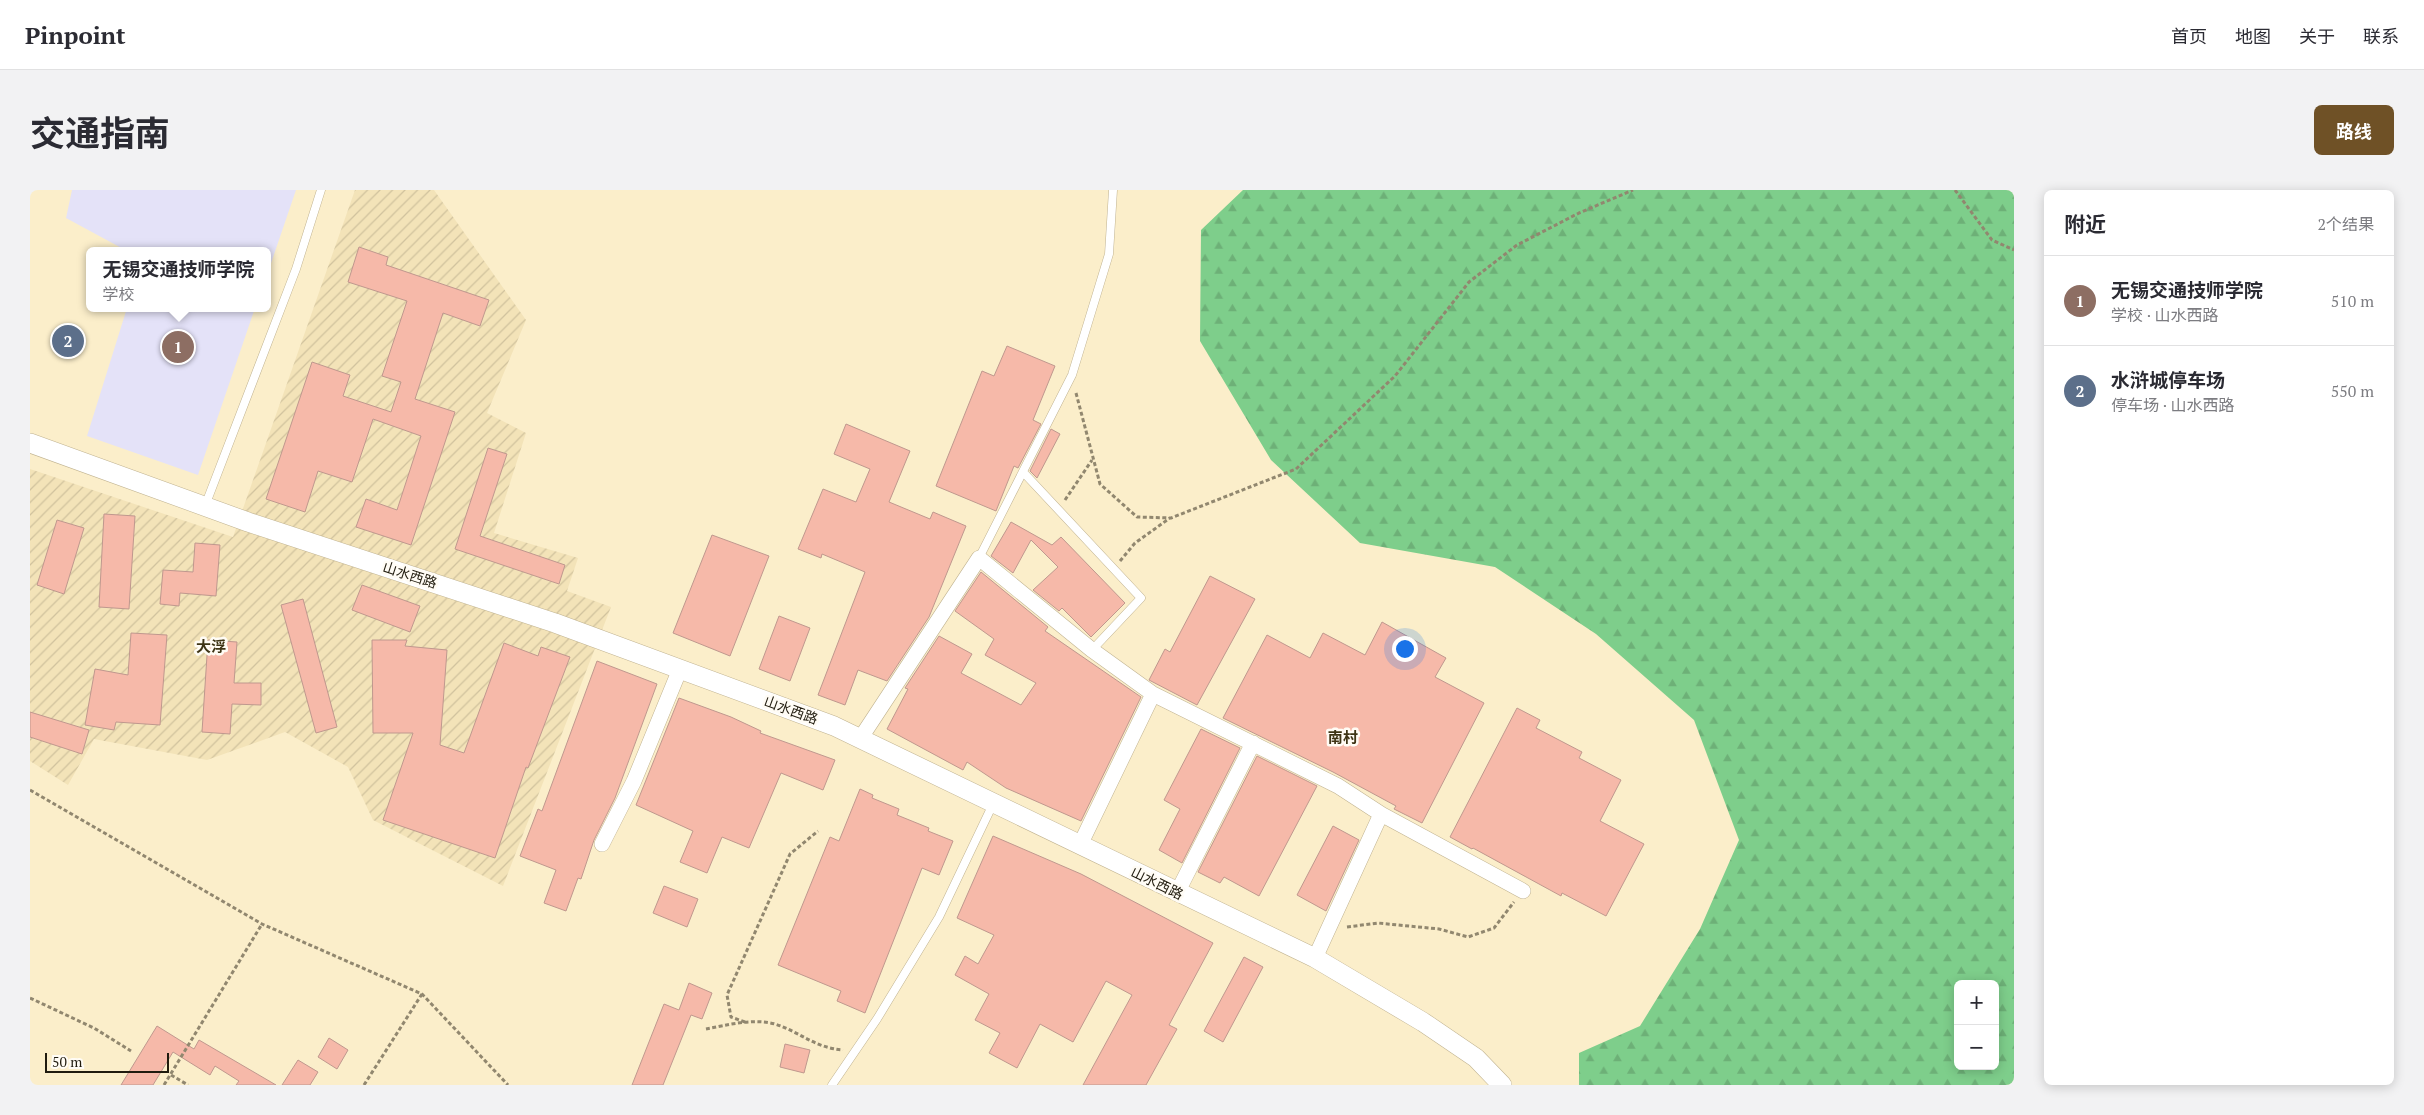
<!DOCTYPE html>
<html lang="zh">
<meta charset="utf-8">
<style>
:root{--surface:#fff;--page:#f2f2f3;--text:#2b2b33;--muted:#7c7c81;--line:#e1e1e2;--accent:#6f5126}
body{margin:0;font-family:"PT Serif","Noto Sans SC",serif;background:var(--page);color:var(--text)}
.controls{position:absolute;right:15px;bottom:15px;display:grid;overflow:hidden;border-radius:8px;box-shadow:0 2px 12px #0003}
.controls button{width:45px;height:45px;display:grid;place-items:center;padding:0;border:0;border-bottom:1px solid var(--line);background:var(--surface);color:var(--text);font:25px sans-serif}
.scale{position:absolute;left:15px;bottom:12px;width:124px;box-sizing:border-box;padding-left:5px;border:2px solid #201b0e;border-top:0;font-size:14px;line-height:18px;white-space:nowrap;color:#201b0e;-webkit-text-stroke:4px #fffcf5;paint-order:stroke}
.you{position:absolute;left:1374px;top:458px;width:18px;height:18px;margin:-12px;border:4px solid #fff;border-radius:50%;background:#1a73e8;box-shadow:0 0 0 8px #1a73e833}
.badge{display:grid;place-items:center;width:32px;height:32px;border-radius:50%;background:var(--accent);color:#fff;font-size:16px;font-weight:700}
.pin{position:absolute;translate:-50% -50%;border:2px solid #fff;box-shadow:0 1px 5px #0006}
.popup{position:absolute;left:56px;top:57px;width:185px;height:65px;box-sizing:border-box;display:grid;place-content:center;border-radius:8px;background:var(--surface);filter:drop-shadow(0 1px 4px #0005);font-size:16px;white-space:nowrap;color:var(--muted)}
.popup b{font-size:19px;color:var(--text)}
.popup::after{content:'';position:absolute;left:50%;top:100%;margin-left:-10px;border:10px solid transparent;border-top-color:var(--surface)}
.list{margin:0;padding:0;list-style:none}
h2{display:flex;justify-content:space-between;align-items:center;height:65px;margin:0;padding:0 20px;font-size:21px}
h2 small{font-size:16px;font-weight:400;color:var(--muted)}
.list li{display:grid;grid-template-columns:32px 1fr auto;gap:15px;align-items:center;box-sizing:border-box;height:90px;padding:0 20px;border-top:1px solid var(--line)}
.list b{display:block;font-size:19px;white-space:nowrap}
.list p{margin:0;font-size:16px;white-space:nowrap;color:var(--muted)}
.list em{font-size:16px;font-style:normal;color:var(--muted)}
.map{position:relative;flex:none;width:1984px;height:895px;overflow:hidden;border-radius:8px}
header{display:flex;align-items:center;gap:30px;box-sizing:border-box;height:70px;padding:0 25px;background:var(--surface);border-bottom:1px solid var(--line)}
header strong{font-size:24px}
nav{display:flex;gap:28px;margin-inline-start:auto;font-size:18px}
.intro{display:flex;align-items:center;justify-content:space-between;box-sizing:border-box;height:120px;padding:0 30px}
h1{margin:0;font-size:35px}
.button{padding:12px 22px;border-radius:8px;background:var(--accent);color:#fff;font-size:18px;font-weight:700}
main{display:flex;gap:30px;padding:0 30px}
aside{flex:1;background:var(--surface);border-radius:8px;box-shadow:0 2px 12px #0003}
.map>svg:first-child{display:block}
.industrial{fill:url(#industrial-furrows)}
.education{fill:#e4e2f8}
.forest{fill:url(#forest-firs);fill-rule:evenodd}
.building{fill:#f6b9a9;stroke:#bf988e}
.lines{fill:none;stroke-linecap:round;stroke-linejoin:round}
.service-casing{stroke:#c0b391;stroke-width:9}
.minor-casing{stroke:#c0b391;stroke-width:16}
.tertiary-casing{stroke:#c0b391;stroke-width:20}
.path{stroke:#91876f;stroke-width:3;stroke-dasharray:4 2.5;stroke-linecap:butt}
.service{stroke:#fff;stroke-width:8}
.minor{stroke:#fff;stroke-width:15}
.tertiary{stroke:#fff;stroke-width:19}
.labels{text-anchor:middle;stroke-width:5;stroke-linejoin:round;paint-order:stroke}
.street-label{font-size:14px;fill:#201b0e;stroke:#fffcf5}
.neighbourhood-label{font-size:15px;font-weight:bold;fill:#3e3415;stroke:#fffcf5}
</style>
<header>
<strong>Pinpoint</strong>
<nav><a>首页</a><a>地图</a><a>关于</a><a>联系</a></nav>
</header>
<div class="intro"><h1>交通指南</h1><a class="button">路线</a></div>
<main>
<div class="map">
<svg width="1984" height="895" viewBox="0 0 1984 895">
<defs>
<pattern id="industrial-furrows" width="10" height="10" patternUnits="userSpaceOnUse" patternTransform="scale(1.25)"><rect width="10" height="10" fill="#f3e3b8"/><path d="M-1 1l2-2M0 10L10 0M9 11l2-2" fill="none" stroke="#d0c29d"/></pattern>
<pattern id="forest-firs" width="22" height="20" patternUnits="userSpaceOnUse" patternTransform="scale(1.25)"><rect width="22" height="20" fill="#7ece8b"/><path d="M5 1l3.5 6h-7zM16 11l3.5 6h-7z" fill="#6db077"/></pattern>
</defs>
<rect width="100%" height="100%" fill="#fbeeca"/>
<!-- industrial -->
<path class="industrial" d="M325,0H404L496,130L457,223L496,243L464,343L548,368L537,401L581,417L473,696L343,630L318,577L255,542L177,570L64,549L38,595L0,571V279L203,347Z"/>
<!-- education -->
<path class="education" d="M42,0H266L237,85V61H97L36,28Z
M97,118H225L168,285L57,246Z"/>
<!-- forest -->
<path class="forest" d="M1213,0H1984V895H1549V863L1610,836L1670,739L1709,650L1664,530L1566,444L1465,377L1330,353L1241,270L1170,151L1171,40ZM1928,794H1965V876H1928Z"/>
<!-- building -->
<path class="building" d="M329,57L358,67L356,75L459,110L450,136L413,123L385,209L425,222L381,355L326,337L336,309L367,320L391,246L343,229L322,292L288,281L275,322L236,309L282,172L320,185L313,206L361,222L371,192L352,186L377,111L318,92Z
M977,156L1025,176L1003,230L1011,234L988,278L984,276L966,321L906,296L952,181L964,186Z
M816,234L880,261L859,312L900,329L903,322L936,336L899,427L857,491L828,480L815,515L788,505L835,382L792,364L791,368L768,359L793,299L826,312L840,279L804,264Z
M1021,239L1030,244L1007,288L1000,281Z
M458,258L477,264L450,346L535,375L529,394L425,359Z
M74,324L105,326L99,419L69,417Z
M27,330L54,338L34,404L7,395Z
M981,332L1022,355L1031,347L1095,413L1061,447L1032,418L1029,421L1003,400L1028,377L1001,350L983,383L961,366Z
M682,345L739,366L700,466L643,443Z
M165,353L190,355L186,406L150,403L149,416L130,414L133,380L163,382Z
M951,382L1018,437L1015,441L1111,507L1051,631L976,598L937,572L933,580L857,539L878,499L875,498L909,446L942,464L931,483L991,515L1006,493L955,465L964,449L925,421Z
M1180,386L1225,409L1167,515L1119,490L1135,459L1140,462Z
M332,395L390,416L380,442L322,420Z
M273,409L307,537L286,543L251,415Z
M749,426L780,438L760,491L729,479Z
M1352,432L1416,468L1405,487L1454,513L1392,633L1364,619L1366,616L1303,582L1193,528L1237,445L1280,468L1293,443L1335,465Z
M101,443L137,445L130,535L86,532L84,540L55,535L65,479L98,485Z
M178,450L207,452L204,493H231V515L202,514L200,544L172,542Z
M342,450H377L375,456L417,460L410,555L434,563L474,453L508,466L511,457L540,467L498,578L496,577L465,668L353,630L383,543H343Z
M567,471L627,494L585,608L564,650L551,689L548,688L536,721L514,713L526,680L490,666L508,619L512,621Z
M649,508L701,527L731,541L730,543L805,570L793,600L751,583L719,658L692,647L677,683L650,672L663,641L606,615Z
M1487,518L1510,530L1506,538L1552,562L1549,568L1591,590L1570,631L1614,654L1576,726L1532,703L1531,706L1443,658L1442,659L1420,647Z
M0,522L59,540L52,564L0,547Z
M1171,539L1210,558L1152,673L1129,660L1150,619L1134,610Z
M1227,566L1287,596L1229,706L1194,687L1190,693L1168,682Z
M830,599L843,605L842,608L869,619L867,625L899,638L898,641L923,651L909,685L892,678L835,823L807,811L811,801L748,775L800,647L809,651Z
M1303,636L1329,650L1296,721L1267,705Z
M963,646L1051,684L1183,753L1139,835L1147,839L1116,895H1053L1102,805L1076,791L1043,852L1010,834L987,878L959,863L970,843L945,830L959,804L925,785L935,766L948,774L964,745L927,728Z
M634,696L668,709L657,737L623,723Z
M1214,767L1233,777L1193,852L1174,841Z
M659,793L682,803L672,829L661,825L633,895H602L634,814L649,820Z
M127,836L164,859L169,850L246,895H206L209,891L185,876L180,885L143,862L123,895H91Z
M299,848L318,860L307,879L288,867Z
M755,854L780,860L774,883L750,877Z
M268,870L288,882L280,895H252Z"/>
<g class="lines">
<defs>
<path id="service" d="M994,283L1111,408L1062,460
M175,316L266,79L291,0
M949,368L1042,185L1079,64L1083,0
M802,895L847,829L909,727L963,614"/>
<path id="minor" d="M830,549L949,368L1062,460L1123,504
M572,654L604,591L650,479
M1050,655L1123,504L1308,596L1351,624L1493,701
M1147,703L1223,553
M1285,768L1351,624"/>
<path id="tertiary" d="M0,253L218,332L525,433L804,536L1285,768L1393,832L1446,868L1472,895"/>
</defs>
<!-- service casing -->
<use href="#service" class="service-casing"/>
<!-- minor casing -->
<use href="#minor" class="minor-casing"/>
<!-- tertiary casing -->
<use href="#tertiary" class="tertiary-casing"/>
<!-- path -->
<path class="path" d="M1925,0L1962,50L1984,60
M1046,203L1070,294L1107,327L1141,328L1266,279L1365,186L1439,92L1487,55L1549,23L1603,0
M1035,310L1062,270
M1090,371L1105,353L1140,328
M0,600L232,734L392,804L478,895
M1317,737L1348,733L1409,739L1438,747L1464,738L1484,712
M0,808L64,838L101,861
M715,832L701,827L697,805L760,664L788,641
M676,839C697,835 723,828 745,834C770,842 785,858 813,860
M141,885L158,895
M134,895L232,734
M334,895L392,804"/>
<!-- service -->
<use href="#service" class="service"/>
<!-- minor -->
<use href="#minor" class="minor"/>
<!-- tertiary -->
<use href="#tertiary" class="tertiary"/>
</g>
<g class="labels">
<!-- street labels -->
<g class="street-label">
<text transform="translate(380 385) rotate(18)" y="5">山水西路</text>
<text transform="translate(761 520) rotate(20)" y="5">山水西路</text>
<text transform="translate(1127 693) rotate(26)" y="5">山水西路</text>
</g>
<!-- neighbourhood labels -->
<g class="neighbourhood-label">
<text x="181" y="462">大浮</text>
<text x="1313" y="553">南村</text>
</g>
</g>
</svg>
<div class="controls">
<button>+</button>
<button>−</button>
</div>
<div class="scale">50 m</div>
<div class="you"></div>
<div class="pin badge" style="left:148px;top:157px;background:#8d6e63">1</div>
<div class="popup"><b>无锡交通技师学院</b>学校</div>
<div class="pin badge" style="left:38px;top:151px;background:#5c6f8a">2</div>
</div>
<aside>
<h2>附近<small>2个结果</small></h2>
<ul class="list">
<li><span class="badge" style="background:#8d6e63">1</span><div><b>无锡交通技师学院</b><p>学校 · 山水西路</p></div><em>510 m</em></li>
<li><span class="badge" style="background:#5c6f8a">2</span><div><b>水浒城停车场</b><p>停车场 · 山水西路</p></div><em>550 m</em></li>
</ul>
</aside>
</main>
